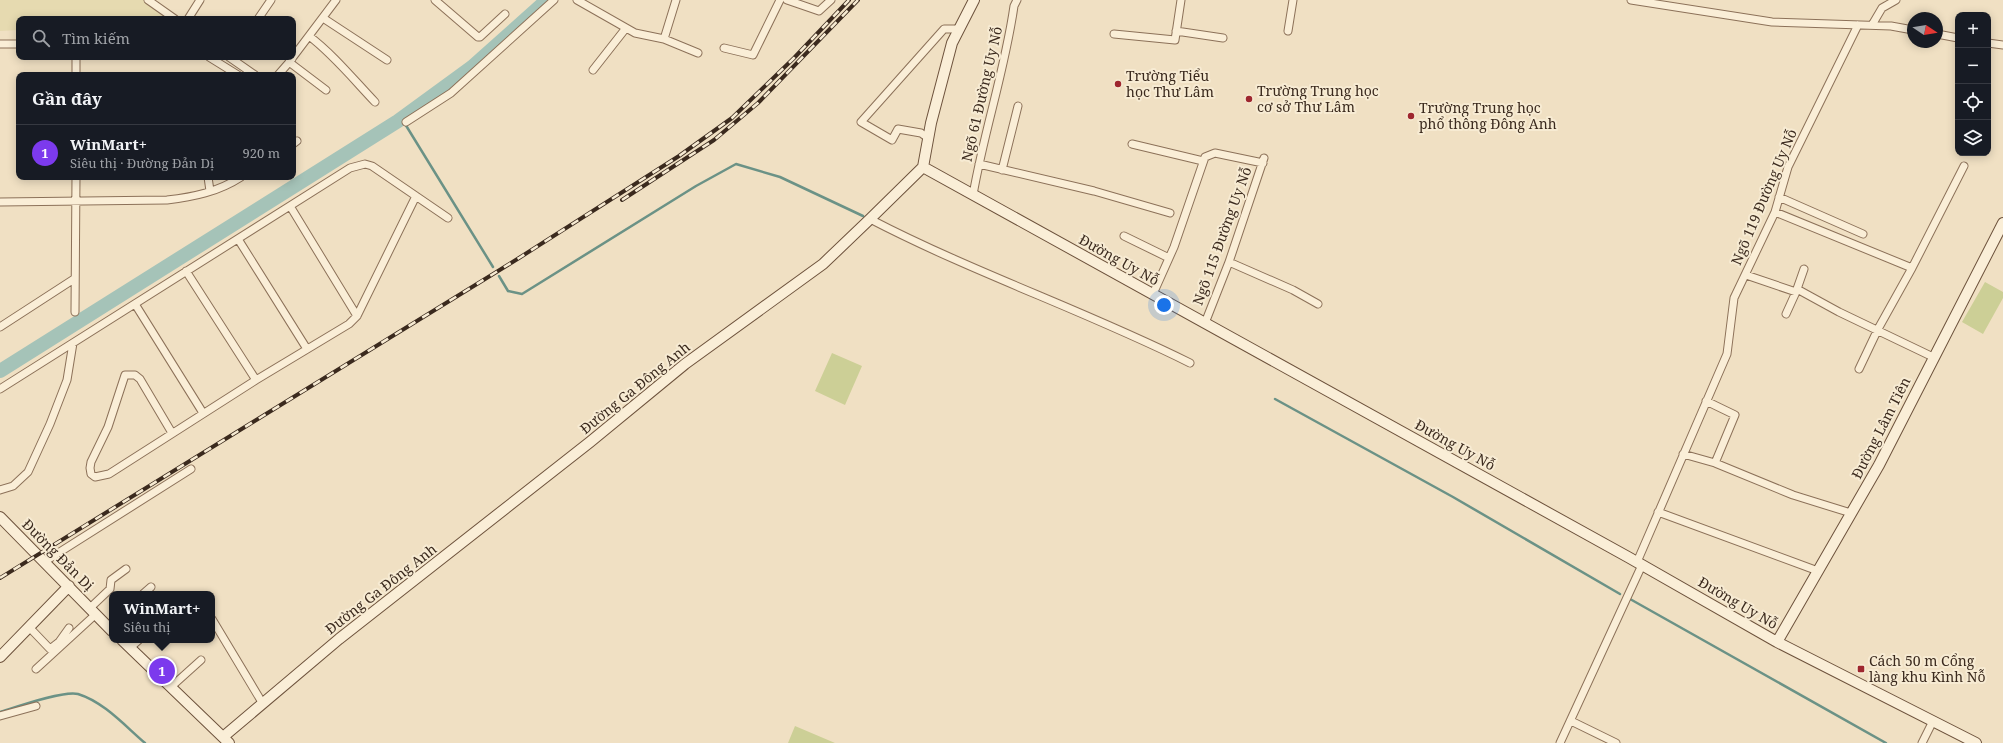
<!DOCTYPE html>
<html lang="vi">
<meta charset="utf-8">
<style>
:root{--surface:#171b24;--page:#20242c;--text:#f1f3f6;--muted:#9ea1a6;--line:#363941;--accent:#7c3aed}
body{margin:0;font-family:"Noto Serif",serif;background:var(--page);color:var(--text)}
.controls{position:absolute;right:12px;top:12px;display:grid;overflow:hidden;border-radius:8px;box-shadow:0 2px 10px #0003}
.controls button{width:36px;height:36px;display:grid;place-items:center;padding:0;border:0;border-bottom:1px solid var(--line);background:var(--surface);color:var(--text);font:20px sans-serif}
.compass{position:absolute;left:1907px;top:12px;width:36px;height:36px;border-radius:50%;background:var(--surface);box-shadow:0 2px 10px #0003;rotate:102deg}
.you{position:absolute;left:1164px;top:305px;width:14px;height:14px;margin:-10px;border:3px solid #fff;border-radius:50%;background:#1a73e8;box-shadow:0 0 0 6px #1a73e833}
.badge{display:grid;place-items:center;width:26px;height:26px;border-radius:50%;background:var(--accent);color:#fff;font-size:13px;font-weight:700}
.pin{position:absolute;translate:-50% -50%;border:2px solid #fff;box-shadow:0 1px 4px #0006}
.popup{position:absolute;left:109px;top:591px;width:106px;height:52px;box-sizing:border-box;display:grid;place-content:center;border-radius:8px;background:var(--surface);filter:drop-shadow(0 1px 3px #0005);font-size:13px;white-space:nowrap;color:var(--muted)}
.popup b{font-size:15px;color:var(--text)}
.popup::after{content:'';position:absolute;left:50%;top:100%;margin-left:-8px;border:8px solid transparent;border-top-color:var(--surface)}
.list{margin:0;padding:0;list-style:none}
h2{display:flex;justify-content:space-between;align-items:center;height:52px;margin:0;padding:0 16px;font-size:17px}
h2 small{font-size:13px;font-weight:400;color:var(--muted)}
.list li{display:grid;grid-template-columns:26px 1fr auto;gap:12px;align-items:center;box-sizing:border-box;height:56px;padding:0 16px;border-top:1px solid var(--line)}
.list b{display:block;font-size:15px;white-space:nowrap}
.list p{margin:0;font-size:13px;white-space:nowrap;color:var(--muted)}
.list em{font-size:13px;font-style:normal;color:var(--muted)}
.icon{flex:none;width:22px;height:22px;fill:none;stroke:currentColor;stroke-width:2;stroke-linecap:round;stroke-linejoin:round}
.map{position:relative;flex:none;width:2003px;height:743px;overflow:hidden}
.search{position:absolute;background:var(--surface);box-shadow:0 2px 10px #0003;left:16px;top:16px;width:280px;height:44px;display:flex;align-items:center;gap:10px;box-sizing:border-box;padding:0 14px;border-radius:8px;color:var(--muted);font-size:15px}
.panel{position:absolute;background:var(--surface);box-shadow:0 2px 10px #0003;left:16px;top:72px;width:280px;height:108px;border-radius:8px}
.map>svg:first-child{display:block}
.farmland{fill:#e6dab0}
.green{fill:#cccf96}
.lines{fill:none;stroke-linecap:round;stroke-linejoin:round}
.stream{stroke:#6b9286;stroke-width:2.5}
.river{stroke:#a5c3b8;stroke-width:14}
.street-casing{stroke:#8c7159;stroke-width:9}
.secondary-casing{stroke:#6d523c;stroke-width:12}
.street{stroke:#faeed7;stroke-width:7}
.secondary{stroke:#faeed7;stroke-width:10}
.rail-casing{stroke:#3b2a1e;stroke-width:4}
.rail{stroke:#f7ebd3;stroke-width:2.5;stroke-dasharray:8;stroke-linecap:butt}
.poi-dot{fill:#9e262e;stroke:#f7ebd3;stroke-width:1.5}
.labels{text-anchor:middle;stroke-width:4;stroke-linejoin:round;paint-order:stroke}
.poi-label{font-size:14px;fill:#3b2a1e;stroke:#f7ebd3;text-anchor:start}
.street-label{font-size:14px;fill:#3b2a1e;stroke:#f7ebd3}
</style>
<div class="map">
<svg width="2003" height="743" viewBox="0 0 2003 743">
<rect width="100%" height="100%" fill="#f0e0c3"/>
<!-- farmland -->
<path class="farmland" d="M0,0H153L176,19H19V30L0,31Z"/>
<!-- green -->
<path class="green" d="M1985,282L2003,292V298L1983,334L1962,322Z
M832,353L862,366L845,405L815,391Z
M795,726L835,743H788Z"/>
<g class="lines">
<!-- stream -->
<path class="stream" d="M402,119L493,267
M499,276L508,291L522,294L696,186L736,164L780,177L863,216
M1275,399L1453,497L1620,594
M1630,599L1886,743
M0,712C16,707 64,690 78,694C104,702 125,726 145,743"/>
<!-- river -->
<path class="river" d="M0,371L398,121L472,67L547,0"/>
<defs>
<path id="street" d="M148,0L175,19
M435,0L478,37H480L505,14
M577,0L635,33L664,39L698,53
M787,0L819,11L831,0
M1631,0L1772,22L1891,26L1913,30
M323,18L387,60
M188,19L200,0
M258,19L271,0
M1872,25L1882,8L1896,0
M1176,31L1223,38
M1288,31L1293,0
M1114,34L1175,40L1181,0
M1937,34L1958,38
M309,36C333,54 354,80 375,102
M664,39L676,0
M1988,43L2003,45
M0,44H19
M724,48L753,55L780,0
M209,57L238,75
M229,57L255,75
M293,57L336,0
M289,62L326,90
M593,70L626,28
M76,75V57
M278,75L292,59
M406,122L451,93L554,0
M928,138L921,133L898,129L892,140L861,122L944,29H960
M293,144L297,141
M1132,144L1203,161
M979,164L1094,191L1170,213
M1002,170L1018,106
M208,177L210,191
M973,195C984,131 1005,70 1014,6L1017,0
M1779,197L1863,234
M0,202L167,200C193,197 218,192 241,177
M290,206L357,316
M1775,212L1912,268L1878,329L1859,369
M870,219C974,273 1086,311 1190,363
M1124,236L1169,258
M238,239L307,349
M1229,262L1293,290L1318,304
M1912,268L1964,166
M186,271L256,380
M1746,275L1796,292L1797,289L1839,312L1933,357
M1797,289L1804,269
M1153,294L1174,247L1205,157L1215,153L1263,163
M135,304L203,413
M75,312L76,177
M1786,314L1796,292
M1205,323L1229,262L1264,158
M0,327L74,279
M0,389L350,168L365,164L372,166L448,218
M1706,401L1735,415L1715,463
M172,433L140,379L135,375H125L108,427L91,462L90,468L91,474L95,477L109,474L256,380L349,324L357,316L416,196
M1683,454L1715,463L1793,495L1851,513
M0,490L13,486L28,472L50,424L67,380L73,343
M1658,512L1818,571
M44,562L191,469
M1637,562L1727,354L1734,298L1775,212L1788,167L1858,25
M143,594L151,587
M90,608L110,589L111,580L126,569
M212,619L263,704
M29,627L50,649L59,642L69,628
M130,648L139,640
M36,669L96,614
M171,687L201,660
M0,716L36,706
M1571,721L1616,743
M1560,743L1642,565
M1922,743L1933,721"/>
<path id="secondary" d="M923,167L1628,557L1777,642L1976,743
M0,517L112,631
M122,640L229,743
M1777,642L1879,465L2003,223
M0,657L69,586
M223,737L339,639L590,442L685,364L823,264L870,219L923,167L931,123L952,43L974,0"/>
</defs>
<!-- street casing -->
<use href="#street" class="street-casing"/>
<!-- secondary casing -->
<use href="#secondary" class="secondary-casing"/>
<!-- street -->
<use href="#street" class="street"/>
<!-- secondary -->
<use href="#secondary" class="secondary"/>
<defs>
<path id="rail" d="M622,200L714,140L758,103L858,0
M0,578L519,258L679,156L732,118L794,58L849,0"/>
</defs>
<!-- rail casing -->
<use href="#rail" class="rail-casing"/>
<!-- rail -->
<use href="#rail" class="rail"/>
</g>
<!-- markers -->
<g class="poi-dot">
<circle cx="1118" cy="84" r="4"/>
<circle cx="1249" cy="99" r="4"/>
<circle cx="1411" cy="116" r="4"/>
<rect x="1857" y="665" width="8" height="8" rx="2"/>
</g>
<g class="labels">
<!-- poi labels -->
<g class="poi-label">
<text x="1126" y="81">Trường Tiểu<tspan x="1126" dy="16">học Thư Lâm</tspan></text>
<text x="1257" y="96">Trường Trung học<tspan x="1257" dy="16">cơ sở Thư Lâm</tspan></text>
<text x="1419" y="113">Trường Trung học<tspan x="1419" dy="16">phổ thông Đông Anh</tspan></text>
<text x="1869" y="666">Cách 50 m Cổng<tspan x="1869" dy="16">làng khu Kình Nỗ</tspan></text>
</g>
<!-- street labels -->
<g class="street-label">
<text transform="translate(982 94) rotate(-77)" y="5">Ngõ 61 Đường Uy Nỗ</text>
<text transform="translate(1764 197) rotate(-67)" y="5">Ngõ 119 Đường Uy Nỗ</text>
<text transform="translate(1222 236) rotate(-70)" y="5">Ngõ 115 Đường Uy Nỗ</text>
<text transform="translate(1119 260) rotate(29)" y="5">Đường Uy Nỗ</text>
<text transform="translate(635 388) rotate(-39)" y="5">Đường Ga Đông Anh</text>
<text transform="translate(1881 428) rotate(-63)" y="5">Đường Lâm Tiên</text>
<text transform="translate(1455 445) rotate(29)" y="5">Đường Uy Nỗ</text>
<text transform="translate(58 555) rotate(45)" y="5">Đường Đản Dị</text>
<text transform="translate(381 589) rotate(-38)" y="5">Đường Ga Đông Anh</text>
<text transform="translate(1738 603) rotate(30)" y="5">Đường Uy Nỗ</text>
</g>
</g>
</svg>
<div class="controls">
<button>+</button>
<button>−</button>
<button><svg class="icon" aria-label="locate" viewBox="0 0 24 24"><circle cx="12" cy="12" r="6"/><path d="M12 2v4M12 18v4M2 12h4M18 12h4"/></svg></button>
<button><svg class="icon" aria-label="layers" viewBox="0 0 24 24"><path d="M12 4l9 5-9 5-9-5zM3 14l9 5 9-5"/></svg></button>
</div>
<svg class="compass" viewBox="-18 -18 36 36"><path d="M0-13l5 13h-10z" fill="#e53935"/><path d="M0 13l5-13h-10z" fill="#9ea1a6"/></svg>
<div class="you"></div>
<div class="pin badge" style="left:162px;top:671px">1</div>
<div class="popup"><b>WinMart+</b>Siêu thị</div>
<div class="search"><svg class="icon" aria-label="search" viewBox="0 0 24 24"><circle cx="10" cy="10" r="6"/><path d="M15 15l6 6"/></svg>Tìm kiếm</div>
<section class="panel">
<h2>Gần đây<small></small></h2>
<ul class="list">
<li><span class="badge">1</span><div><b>WinMart+</b><p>Siêu thị · Đường Đản Dị</p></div><em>920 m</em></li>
</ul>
</section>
</div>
